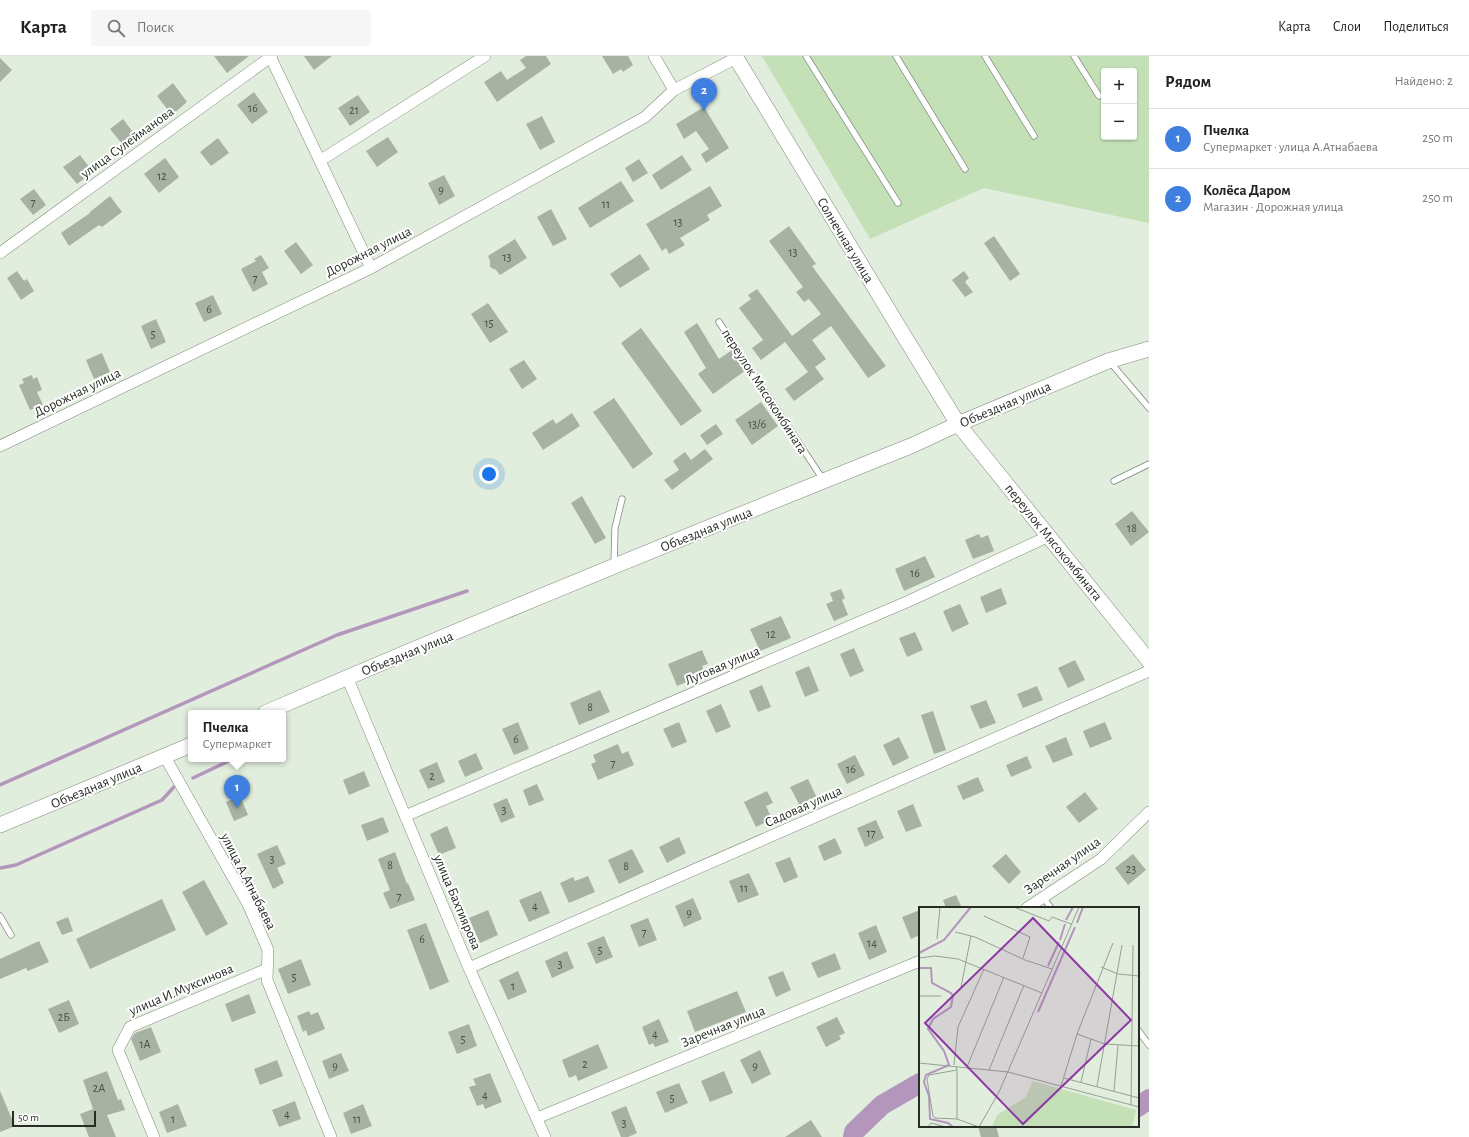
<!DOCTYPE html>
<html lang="ru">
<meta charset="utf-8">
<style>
:root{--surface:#fff;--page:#f6f6f6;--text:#222;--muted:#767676;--line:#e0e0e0;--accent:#8d37a4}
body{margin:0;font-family:"Alegreya Sans",sans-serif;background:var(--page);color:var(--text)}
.controls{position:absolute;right:12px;top:12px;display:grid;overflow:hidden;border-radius:4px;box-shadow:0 1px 3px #0004}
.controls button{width:36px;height:36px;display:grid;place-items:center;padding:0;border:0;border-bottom:1px solid var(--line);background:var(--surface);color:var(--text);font:20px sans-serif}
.scale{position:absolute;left:12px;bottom:10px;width:84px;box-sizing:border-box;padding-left:4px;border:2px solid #272c25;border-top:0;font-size:11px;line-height:14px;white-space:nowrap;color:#272c25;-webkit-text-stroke:3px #fff;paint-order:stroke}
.you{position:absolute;left:489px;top:418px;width:14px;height:14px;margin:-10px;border:3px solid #fff;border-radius:50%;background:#1a73e8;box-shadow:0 0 0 6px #1a73e833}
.badge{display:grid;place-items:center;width:26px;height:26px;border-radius:50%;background:var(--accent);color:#fff;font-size:13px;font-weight:700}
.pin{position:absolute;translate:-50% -33px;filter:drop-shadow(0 1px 2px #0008)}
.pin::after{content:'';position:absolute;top:21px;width:14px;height:12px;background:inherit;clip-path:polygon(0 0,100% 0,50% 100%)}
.popup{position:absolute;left:188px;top:654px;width:98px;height:52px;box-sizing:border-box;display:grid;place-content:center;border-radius:4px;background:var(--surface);filter:drop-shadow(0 1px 3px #0005);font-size:13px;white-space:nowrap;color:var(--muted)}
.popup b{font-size:15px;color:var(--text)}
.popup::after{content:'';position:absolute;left:50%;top:100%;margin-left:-8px;border:8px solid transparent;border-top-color:var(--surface)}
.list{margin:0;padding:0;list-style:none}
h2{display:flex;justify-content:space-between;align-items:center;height:52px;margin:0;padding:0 16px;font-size:17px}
h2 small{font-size:13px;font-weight:400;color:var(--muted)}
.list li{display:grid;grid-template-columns:26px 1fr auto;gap:12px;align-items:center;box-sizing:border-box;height:60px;padding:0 16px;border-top:1px solid var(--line)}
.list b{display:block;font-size:15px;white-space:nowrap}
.list p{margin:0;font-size:13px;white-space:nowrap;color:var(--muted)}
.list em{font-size:13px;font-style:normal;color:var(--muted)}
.icon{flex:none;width:22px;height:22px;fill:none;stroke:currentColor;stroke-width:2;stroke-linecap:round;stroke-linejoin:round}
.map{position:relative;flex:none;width:1149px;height:1081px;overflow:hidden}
header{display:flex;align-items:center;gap:24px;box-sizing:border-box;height:56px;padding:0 20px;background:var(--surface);border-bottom:1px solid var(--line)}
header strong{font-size:19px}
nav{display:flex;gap:22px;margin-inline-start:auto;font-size:14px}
.search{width:280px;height:36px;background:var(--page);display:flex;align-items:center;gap:10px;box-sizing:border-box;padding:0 14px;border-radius:4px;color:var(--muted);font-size:15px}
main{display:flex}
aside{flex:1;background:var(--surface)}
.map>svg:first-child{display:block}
.green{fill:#c3e0b6;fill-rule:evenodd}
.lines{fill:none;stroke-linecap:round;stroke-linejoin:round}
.stream{stroke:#b496bd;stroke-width:3.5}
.river{stroke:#b496bd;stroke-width:20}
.building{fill:#a7b2a2}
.lane-casing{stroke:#7e897a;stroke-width:7}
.street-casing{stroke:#7e897a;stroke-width:12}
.secondary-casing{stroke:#7e897a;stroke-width:16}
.lane{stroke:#fff;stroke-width:5.5}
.street{stroke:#fff;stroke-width:11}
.secondary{stroke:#fff;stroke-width:15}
.labels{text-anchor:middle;stroke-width:4;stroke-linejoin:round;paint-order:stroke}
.number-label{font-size:12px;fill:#474e44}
.street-label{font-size:14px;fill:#272c25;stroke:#fff}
.inset-river{fill:none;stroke:#b496bd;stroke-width:2}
.inset-road{fill:none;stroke:#97a093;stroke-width:1}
.view{fill:#8d37a4;fill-opacity:0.15;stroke:#8d37a4;stroke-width:2}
.inset-edge{fill:none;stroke:#272c25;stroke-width:2}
</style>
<header>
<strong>Карта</strong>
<div class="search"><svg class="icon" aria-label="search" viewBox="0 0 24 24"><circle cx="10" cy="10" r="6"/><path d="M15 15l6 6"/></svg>Поиск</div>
<nav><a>Карта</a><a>Слои</a><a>Поделиться</a></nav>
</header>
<main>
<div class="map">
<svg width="1149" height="1081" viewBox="0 0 1149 1081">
<rect width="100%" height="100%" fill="#e2eedd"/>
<!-- green -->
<path class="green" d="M762,0H1149V167L984,132L870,183ZM1104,15H1134V81H1104Z"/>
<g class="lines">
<!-- stream -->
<path class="stream" d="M193,722L233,703
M0,729L337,579L467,535
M0,812L16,809L162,744L174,731"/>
<!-- river -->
<path class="river" d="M1138,1051L1149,1043
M853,1081L854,1076L882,1049L920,1027"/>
</g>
<!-- building -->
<path class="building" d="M214,0H249L227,17Z
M304,0H332L314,14Z
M526,0H546L551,8L497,46L484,26L501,15L507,24L526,12L520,4Z
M602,0H628L633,9L623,16L621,13L613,18Z
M0,2L12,14L0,26Z
M173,27L187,46L172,59L157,40Z
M254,36L268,56L252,68L237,49Z
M358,39L370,56L350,70L338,52Z
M704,51L729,92L706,107L701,98L709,93L696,75L684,83L676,68Z
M542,60L555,86L540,94L526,68Z
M123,63L135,79L123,89L110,73Z
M388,81L398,96L377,111L366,95Z
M218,82L229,97L211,110L200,96Z
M80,99L93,116L77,128L63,111Z
M682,99L692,114L661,134L652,119Z
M165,102L179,121L159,137L144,118Z
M639,103L648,117L633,126L625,112Z
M444,119L455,140L439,149L428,127Z
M621,125L634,145L590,172L578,152Z
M710,130L722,150L707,159L710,164L680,182L685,189L669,198L666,192L662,195L646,168Z
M34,133L46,149L33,159L20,143Z
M110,140L122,156L102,171L99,169L69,190L61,177L90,157V156Z
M551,153L567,183L553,190L537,161Z
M789,170L816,208L812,210L886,310L868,322L831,270L812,284L826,303L815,311L824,323L794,345L785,333L808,316L785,286L761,304L752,292L763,284L739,252L751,243L748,239L757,233L792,280L821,258L809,243L804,246L796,236L803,231L769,185Z
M994,180L1020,218L1010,225L984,187Z
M515,183L527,202L500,219L496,214L490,211V205L488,200Z
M296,186L313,209L301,218L284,195Z
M640,198L650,213L620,232L610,218Z
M261,199L269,212L262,216L268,228L253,236L241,213L256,205L254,203Z
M17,215L24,225L27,223L34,235L21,244L7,222Z
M964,215L969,222L965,226L973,236L965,241L952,224Z
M213,239L222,258L204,266L195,247Z
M488,247L508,276L490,287L471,258Z
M156,263L166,286L151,293L141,270Z
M697,267L719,303L732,294L746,314L713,338L698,318L706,312L684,276Z
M641,272L702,355L681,370L621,287Z
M102,297L110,316L94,323L86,304Z
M524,304L537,323L522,333L509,313Z
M32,319L33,323L37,321L42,334L37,336L43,349L30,354L19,329L24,327L22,323Z
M614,342L653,398L633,413L593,356Z
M761,346L778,370L752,389L735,364Z
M572,357L580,370L543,394L532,377L553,363L556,368Z
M716,368L723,378L707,389L700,379Z
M705,393L713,403L672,434L664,424L679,414L673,405L685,396L691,404Z
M582,440L606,482L595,488L571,447Z
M1132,455L1149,476L1131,490L1115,468Z
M979,478L981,482L988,479L994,495L973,503L965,484Z
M925,500L935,521L904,535L895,513Z
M1001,532L1007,548L986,557L980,541Z
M841,533L845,542L842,544L848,559L834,565L826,548L833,545L830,537Z
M960,548L969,568L952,576L943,555Z
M781,560L791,582L760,595L750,573Z
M915,576L923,594L907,601L899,582Z
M854,592L864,615L850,621L840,598Z
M702,594L708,608L702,610L705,618L677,630L668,608Z
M1075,604L1085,624L1068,632L1058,612Z
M809,610L819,635L805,641L795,616Z
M762,629L771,651L758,656L749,635Z
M1037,630L1043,644L1023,652L1017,638Z
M600,634L610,656L579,669L570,647Z
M986,644L996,667L980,673L970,650Z
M721,648L731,671L716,677L706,655Z
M933,655L946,694L934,698L921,659Z
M518,666L529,693L514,699L502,673Z
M679,666L687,686L672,692L663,673Z
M1105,666L1112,683L1090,692L1083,675Z
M899,681L909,702L893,710L883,689Z
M1066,681L1073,699L1053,707L1045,690Z
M618,688L622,698L628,695L634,709L598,724L591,708L596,706L593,699Z
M476,697L483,713L465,721L458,705Z
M855,699L865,719L847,728L837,708Z
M1027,700L1032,712L1011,721L1006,709Z
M437,706L445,726L428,733L419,714Z
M364,715L370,730L349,739L343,724Z
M978,721L984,735L963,744L957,730Z
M808,723L817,742L800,750L790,731Z
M537,728L544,744L529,750L523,734Z
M767,735L773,747L766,750L772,763L756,771L744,746Z
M1085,736L1098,753L1079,767L1066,751Z
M240,740L248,759L234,765L226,746Z
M507,742L515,761L501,767L493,748Z
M913,748L922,770L906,776L897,755Z
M383,761L389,776L367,785L361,769Z
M876,764L884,782L865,791L857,772Z
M447,770L456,792L439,799L430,778Z
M679,781L686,797L667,807L659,791Z
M835,782L842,797L824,805L818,790Z
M277,789L286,808L277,812L284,827L273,833L257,798Z
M632,793L644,816L619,828L608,804Z
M395,796L407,828L408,827L415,844L390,853L383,837L390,834L378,803Z
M1006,798L1021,816L1009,828L992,810Z
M1133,798L1146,814L1128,829L1115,812Z
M790,801L798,821L784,827L775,807Z
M749,817L759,839L738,847L729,825Z
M588,820L595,836L569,847L560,827L573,821L575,825Z
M204,824L228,868L206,880L182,836Z
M541,835L550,857L529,866L519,844Z
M956,839L962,852H946L943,844Z
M693,842L702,863L684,871L675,850Z
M162,843L176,874L90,913L76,883Z
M488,854L498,879L480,887L469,862Z
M920,854V879L911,883L902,861Z
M68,861L73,875L62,879L56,866Z
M648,862L657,884L639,891L630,869Z
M426,867L449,926L430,934L407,874Z
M876,869L887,896L869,904L858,877Z
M604,880L613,901L596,908L587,887Z
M39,885L49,906L28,915L26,912L0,923V903Z
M567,895L574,912L552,922L545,905Z
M835,897L841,913L818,922L811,907Z
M301,903L311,929L288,938L278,913Z
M518,915L527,936L508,944L499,924Z
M783,915L791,934L776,941L768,921Z
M737,935L746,956L695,976L687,955Z
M249,938L256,957L232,966L225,948Z
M69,944L79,968L59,977L48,953Z
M309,955L311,959L318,956L325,973L308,980L306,974L303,976L297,960Z
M837,961L845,977L839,980L841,983L826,991L816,971Z
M659,963L669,986L655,991L653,987L649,989L642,971Z
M469,968L477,990L457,998L448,976Z
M151,971L161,996L140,1005L131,983L135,977Z
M598,988L608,1012L578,1025L576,1019L569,1022L562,1004Z
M760,994L771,1018L752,1028L740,1004Z
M341,997L349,1015L329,1023L322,1005Z
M277,1004L283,1020L260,1029L254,1013Z
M107,1015L118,1044L121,1043L125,1054L107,1059L116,1081H89L80,1058L93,1053L83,1024Z
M724,1015L733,1037L710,1046L701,1025Z
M490,1017L502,1046L485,1053L483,1048L477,1050L469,1031L476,1029L473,1023Z
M679,1027L688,1047L665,1057L656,1036Z
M0,1035L15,1070L0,1076Z
M295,1045L301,1063L279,1071L272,1054Z
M178,1048L187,1070L167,1077L159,1056Z
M363,1048L372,1070L351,1078L343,1057Z
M626,1050L637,1077L628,1081H621L611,1056Z
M811,1064L822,1081H785Z
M978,1070H996L999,1081H981Z"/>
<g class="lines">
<defs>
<path id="lane" d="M806,0L898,147
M896,0L965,113
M985,0L1034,80
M1074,0L1099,40
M719,266L824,425
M1110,306L1149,352
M1114,425L1149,408
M614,508L615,472L622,443
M1043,841L1051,852
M0,860L11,879
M1138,974L1149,989"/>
<path id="street" d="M270,0L371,212
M654,0L674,34
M321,104L485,0
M0,197L272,0
M0,390L371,212L645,61L674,34L736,2
M347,621L469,912L545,1081
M165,701L248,848L268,894L267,924L331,1081
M405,760L909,545L1049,480
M1027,852L1101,803L1149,756
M469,912L1149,615
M537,1062L920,905
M154,1081L118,994L130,971L267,913"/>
<path id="secondary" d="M735,0L901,275L958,368L1149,605
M265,657C479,564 696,476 913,389L958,368L1108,305L1149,293
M0,769L191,689"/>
</defs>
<!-- lane casing -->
<use href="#lane" class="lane-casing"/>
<!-- street casing -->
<use href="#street" class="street-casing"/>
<!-- secondary casing -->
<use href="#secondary" class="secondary-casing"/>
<!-- lane -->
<use href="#lane" class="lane"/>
<!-- street -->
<use href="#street" class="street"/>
<!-- secondary -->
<use href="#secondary" class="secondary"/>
</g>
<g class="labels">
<!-- number labels -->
<g class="number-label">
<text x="253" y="56">16</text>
<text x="354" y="58">21</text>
<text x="162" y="124">12</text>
<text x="441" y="138">9</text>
<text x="33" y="150">7</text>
<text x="606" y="152">11</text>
<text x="678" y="170">13</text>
<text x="793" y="200">13</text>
<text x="507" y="205">13</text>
<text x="255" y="226">7</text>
<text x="209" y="257">6</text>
<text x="489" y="271">15</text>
<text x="153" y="282">5</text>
<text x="757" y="372">13/6</text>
<text x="1132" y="476">18</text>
<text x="915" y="521">16</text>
<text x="771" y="582">12</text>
<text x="590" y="655">8</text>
<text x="516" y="687">6</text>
<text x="613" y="711">7</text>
<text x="851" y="717">16</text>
<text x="432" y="724">2</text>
<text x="504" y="758">3</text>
<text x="871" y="781">17</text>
<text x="272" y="807">3</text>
<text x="390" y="813">8</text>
<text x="626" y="814">8</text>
<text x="1131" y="817">23</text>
<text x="744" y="836">11</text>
<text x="399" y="844">7</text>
<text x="535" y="854">4</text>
<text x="689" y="861">9</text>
<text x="644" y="880">7</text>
<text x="422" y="887">6</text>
<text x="872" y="891">14</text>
<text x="600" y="898">5</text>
<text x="560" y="912">3</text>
<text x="294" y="925">5</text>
<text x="513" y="934">1</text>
<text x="64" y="965">2Б</text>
<text x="655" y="982">4</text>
<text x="463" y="987">5</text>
<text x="145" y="992">1А</text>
<text x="585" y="1012">2</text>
<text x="335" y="1014">9</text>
<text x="755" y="1014">9</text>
<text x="99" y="1036">2А</text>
<text x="485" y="1043">4</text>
<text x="672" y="1046">5</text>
<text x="287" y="1062">4</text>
<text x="173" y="1067">1</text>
<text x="357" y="1067">11</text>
<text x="624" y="1071">3</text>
</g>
<!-- street labels -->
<g class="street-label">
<text transform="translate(127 86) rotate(-36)" y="5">улица Сулейманова</text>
<text transform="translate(846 184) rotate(59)" y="5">Солнечная улица</text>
<text transform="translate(368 195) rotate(-27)" y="5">Дорожная улица</text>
<text transform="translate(765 335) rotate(57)" y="5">переулок Мясокомбината</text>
<text transform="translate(77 336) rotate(-26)" y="5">Дорожная улица</text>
<text transform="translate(1005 348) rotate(-23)" y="5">Объездная улица</text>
<text transform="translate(706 473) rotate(-22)" y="5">Объездная улица</text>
<text transform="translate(1054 486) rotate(51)" y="5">переулок Мясокомбината</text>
<text transform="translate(407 597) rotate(-22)" y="5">Объездная улица</text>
<text transform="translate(722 609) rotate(-23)" y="5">Луговая улица</text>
<text transform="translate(96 729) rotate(-23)" y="5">Объездная улица</text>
<text transform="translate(803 750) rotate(-24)" y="5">Садовая улица</text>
<text transform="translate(1062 809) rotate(-35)" y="5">Заречная улица</text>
<text transform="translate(249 825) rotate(63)" y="5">улица А.Атнабаева</text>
<text transform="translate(458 846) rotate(67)" y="5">улица Бахтиярова</text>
<text transform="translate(181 933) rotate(-23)" y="5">улица И.Муксинова</text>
<text transform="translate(723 970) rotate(-22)" y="5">Заречная улица</text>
</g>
</g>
<!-- overview -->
<g transform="translate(919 851)">
<rect width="220" height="220" fill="#e2eedd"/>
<path d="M114,174L217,203L213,220H73L78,208L107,190Z" fill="#c3e0b6"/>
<path class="inset-river" d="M147,13L154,0M158,16L164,0M141,33L146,17M0,46L25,33L52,0M129,59L140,35M0,61H12L13,76L32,86L34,89L32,100L14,112L9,122L25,144L30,158L7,168L5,175L10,189L11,212L29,216L34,220M119,105L156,20"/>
<path class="inset-road" d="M95,0L130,14L133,10L152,17M65,9L111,30L104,51M36,25L56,30L106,53L133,62M18,32L21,0M0,51L16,49L39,52L123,86M182,60L199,67L220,69M42,80L52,29M0,89H22M158,127L186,137L220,139M0,156L89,165M35,158L39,120L65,62M37,159L38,163L10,168L8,172L14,209L16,211L38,212L60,220M48,160L85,70M38,163V212M70,163L105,78M89,165L220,200M145,171L220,191M162,175L172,132M142,179L158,127L194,36M178,179L203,38M195,184L199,138M212,198L214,38M9,220L12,216L27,220M60,220L80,185L160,0"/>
<path class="view" d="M114,11L212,113L104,217L6,116Z"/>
<rect width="220" height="220" class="inset-edge"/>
</g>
</svg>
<div class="controls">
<button>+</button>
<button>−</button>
</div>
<div class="scale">50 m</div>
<div class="you"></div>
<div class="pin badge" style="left:237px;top:752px;background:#3f7fe0">1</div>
<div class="popup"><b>Пчелка</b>Супермаркет</div>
<div class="pin badge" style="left:704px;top:55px;background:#3f7fe0">2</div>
</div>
<aside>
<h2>Рядом<small>Найдено: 2</small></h2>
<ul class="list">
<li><span class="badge" style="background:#3f7fe0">1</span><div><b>Пчелка</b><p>Супермаркет · улица А.Атнабаева</p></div><em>250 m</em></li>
<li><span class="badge" style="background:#3f7fe0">2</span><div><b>Колёса Даром</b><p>Магазин · Дорожная улица</p></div><em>250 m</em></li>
</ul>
</aside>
</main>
